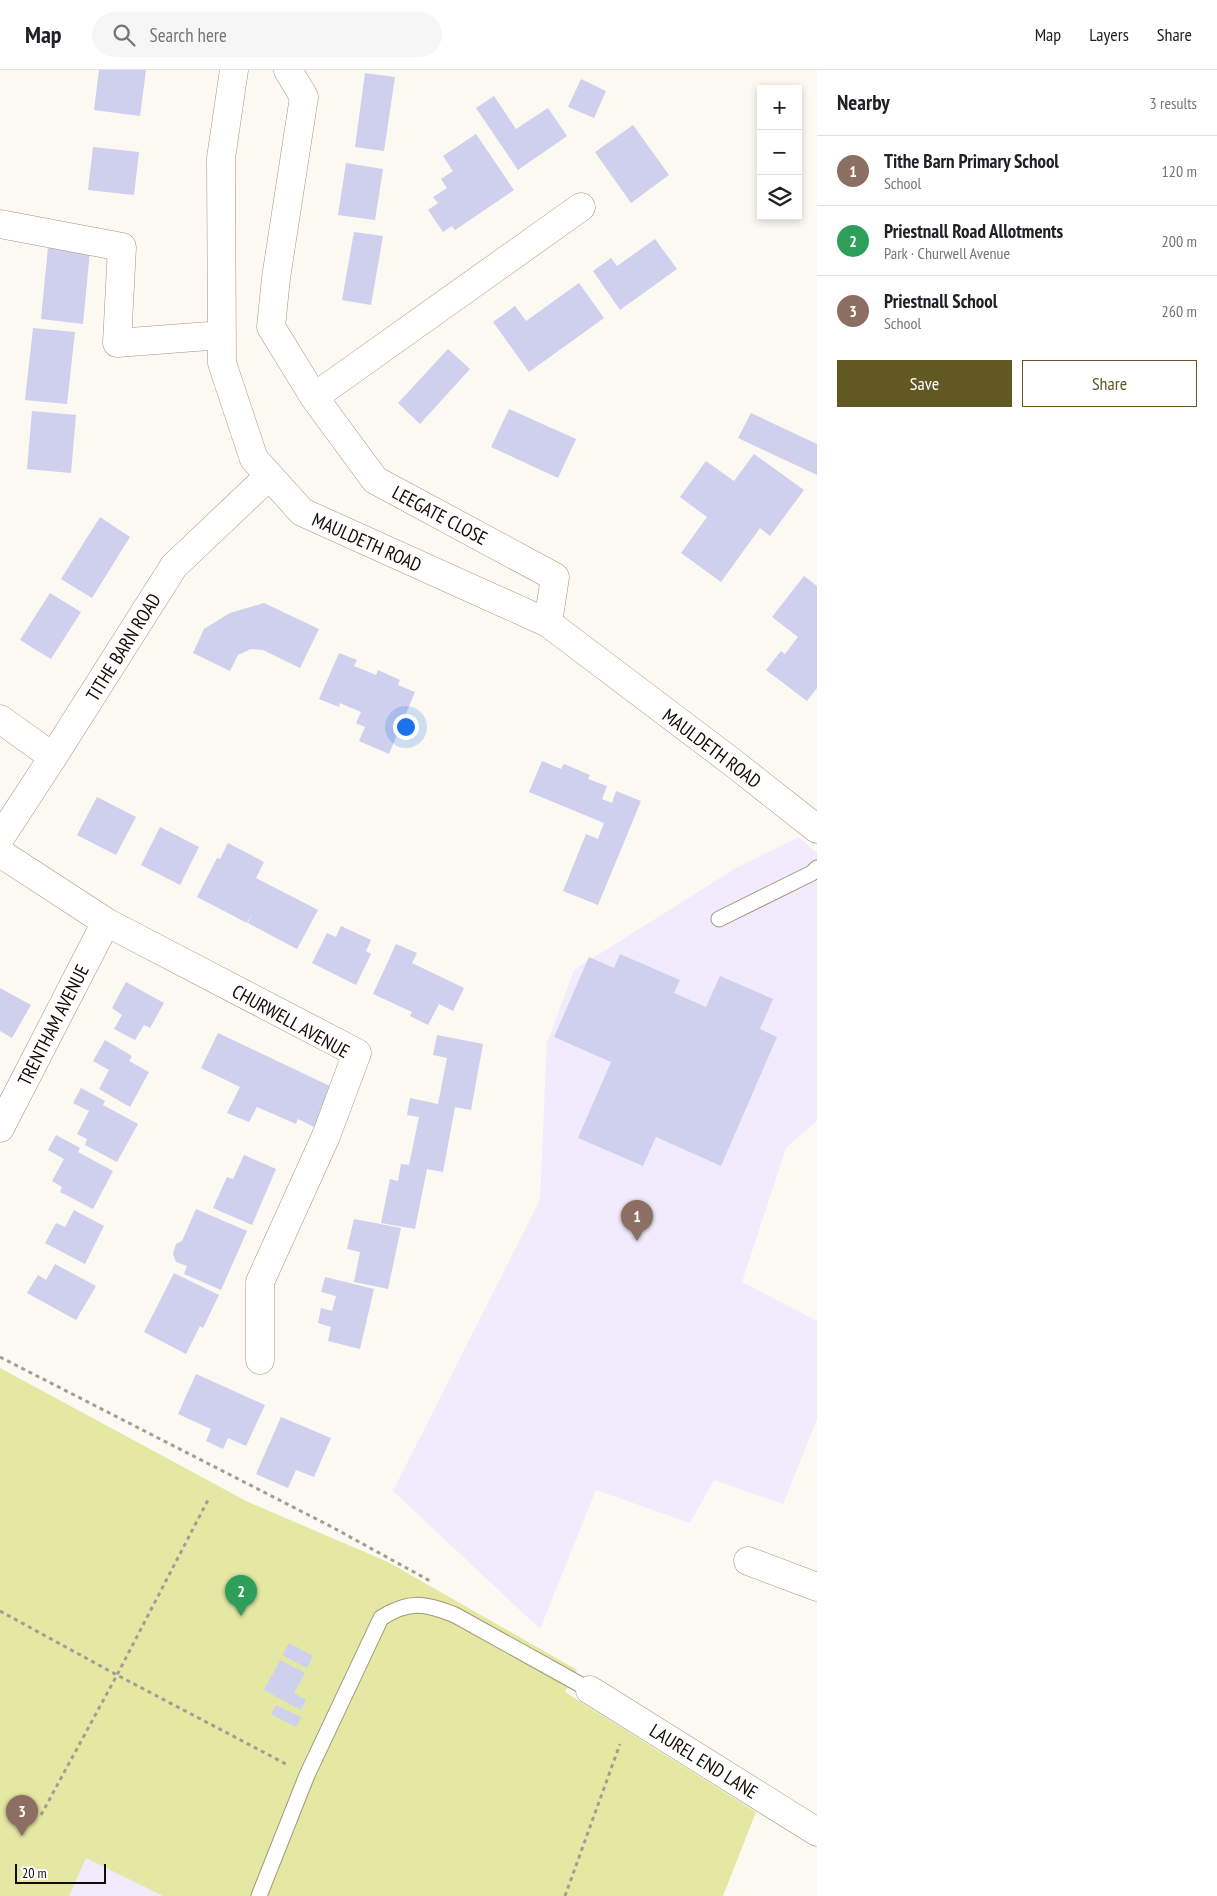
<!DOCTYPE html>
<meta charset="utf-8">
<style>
:root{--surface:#fff;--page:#f6f6f6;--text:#202124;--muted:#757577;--line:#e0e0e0;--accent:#625824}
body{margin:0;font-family:"PT Sans Narrow",sans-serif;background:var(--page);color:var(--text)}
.controls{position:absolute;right:15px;top:15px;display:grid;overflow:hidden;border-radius:0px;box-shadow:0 2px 8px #0003}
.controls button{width:45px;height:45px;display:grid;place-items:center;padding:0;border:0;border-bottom:1px solid var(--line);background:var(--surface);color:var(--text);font:25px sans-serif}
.scale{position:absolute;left:15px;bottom:12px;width:91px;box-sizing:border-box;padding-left:5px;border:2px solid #140d05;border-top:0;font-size:14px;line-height:18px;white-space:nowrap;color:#140d05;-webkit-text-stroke:4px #fff;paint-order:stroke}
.you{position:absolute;left:405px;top:656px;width:18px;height:18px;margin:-12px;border:4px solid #fff;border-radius:50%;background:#1a73e8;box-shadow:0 0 0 8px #1a73e833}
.badge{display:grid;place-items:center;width:32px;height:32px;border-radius:50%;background:var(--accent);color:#fff;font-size:16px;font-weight:700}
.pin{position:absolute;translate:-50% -41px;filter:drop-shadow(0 1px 2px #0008)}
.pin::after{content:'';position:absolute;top:26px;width:18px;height:15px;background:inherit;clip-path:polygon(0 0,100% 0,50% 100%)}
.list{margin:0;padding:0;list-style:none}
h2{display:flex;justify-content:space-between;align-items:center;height:65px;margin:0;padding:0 20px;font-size:21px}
h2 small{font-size:16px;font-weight:400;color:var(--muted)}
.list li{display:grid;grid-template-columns:32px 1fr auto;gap:15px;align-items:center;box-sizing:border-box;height:70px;padding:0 20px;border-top:1px solid var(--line)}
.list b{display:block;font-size:19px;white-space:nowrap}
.list p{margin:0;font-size:16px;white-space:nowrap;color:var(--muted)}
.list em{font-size:16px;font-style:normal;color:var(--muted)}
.actions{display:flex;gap:10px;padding:15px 20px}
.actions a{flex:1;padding:11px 0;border:1px solid var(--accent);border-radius:0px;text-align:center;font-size:18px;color:var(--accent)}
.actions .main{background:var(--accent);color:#fff}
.icon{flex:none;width:28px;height:28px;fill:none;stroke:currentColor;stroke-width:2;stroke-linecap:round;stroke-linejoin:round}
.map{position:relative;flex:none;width:817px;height:1826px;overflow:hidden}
header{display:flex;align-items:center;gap:30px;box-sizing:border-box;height:70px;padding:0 25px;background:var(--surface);border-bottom:1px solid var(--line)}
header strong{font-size:24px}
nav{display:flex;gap:28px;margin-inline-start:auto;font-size:18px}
.search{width:350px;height:45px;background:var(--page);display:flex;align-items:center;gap:12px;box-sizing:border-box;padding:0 18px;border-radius:28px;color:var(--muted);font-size:19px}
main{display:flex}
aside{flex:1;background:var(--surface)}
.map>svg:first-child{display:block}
.education{fill:#f1ebfd}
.green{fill:#e4e8a3}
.building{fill:#cfcfee}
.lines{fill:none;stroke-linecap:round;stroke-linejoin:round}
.lane-casing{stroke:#a7947a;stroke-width:17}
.street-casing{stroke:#a7947a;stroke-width:29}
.path{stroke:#a29d96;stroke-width:3;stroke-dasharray:4 4;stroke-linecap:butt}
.lane{stroke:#fff;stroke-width:15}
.street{stroke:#fff;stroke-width:28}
.labels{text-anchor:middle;stroke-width:4.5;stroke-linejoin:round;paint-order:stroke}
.street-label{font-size:19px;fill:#140d05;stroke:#fff}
</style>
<header>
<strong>Map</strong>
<div class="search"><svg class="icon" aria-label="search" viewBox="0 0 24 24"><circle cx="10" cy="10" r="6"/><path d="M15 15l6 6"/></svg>Search here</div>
<nav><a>Map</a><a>Layers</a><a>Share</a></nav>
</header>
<main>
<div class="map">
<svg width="817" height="1826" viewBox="0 0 817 1826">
<rect width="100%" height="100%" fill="#fcf8f2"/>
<!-- education -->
<path class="education" d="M799,767L817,783V1051L786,1078L742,1212L817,1251V1349L783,1434L714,1410L690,1453L596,1420L540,1559L393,1421L540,1130L547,973L574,900L736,798Z
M0,1744L163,1826H0Z"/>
<!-- green -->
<path class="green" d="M0,1298L248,1432L388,1492L577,1600L565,1622L756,1742L723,1826H163L86,1788L69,1826H0Z"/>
<!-- building -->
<path class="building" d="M99,0H146L140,46L94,40Z
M365,3L395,7L384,81L355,77Z
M581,9L606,21L594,48L568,37Z
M494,26L516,59L548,38L567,66L518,100L476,38Z
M633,55L669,105L631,133L595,82Z
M476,64L514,120L455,160L452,156L443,162L428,140L438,133L433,127L447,118L441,109L453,101L443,86Z
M93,77L139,82L134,125L88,120Z
M346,93L383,99L375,150L338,145Z
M354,162L383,166L371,235L342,230Z
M655,169L677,199L620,240L593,201L611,188L617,196Z
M48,177L90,181L83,254L41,249Z
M579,213L604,248L529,302L493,252L515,236L526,251Z
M33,258L75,262L67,334L25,330Z
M448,279L470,299L420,354L398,333Z
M509,339L576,369L558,408L491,377Z
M32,341L76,345L71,403L27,399Z
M751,343L817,374V405L738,368Z
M754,384L804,420L770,466L760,458L721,512L681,483L707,447L680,427L706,391L734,411Z
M100,447L130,467L92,528L61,509Z
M804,506L817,516V618L807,631L766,600L781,581L785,584L798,567L772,547Z
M50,523L81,542L51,589L20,570Z
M264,533L319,559L300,598L263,580L251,579L238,585L230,601L193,583L204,559L230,543Z
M339,583L357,590L354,596L376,605L378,600L400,610L398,615L415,622L389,684L359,671L365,657L356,653L361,642L340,633L339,637L319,629Z
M542,691L561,699L564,694L590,705L588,709L607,716L602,729L612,733L616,721L641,731L598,835L563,821L586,764L598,769L604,753L529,722Z
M97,727L136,747L116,785L77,765Z
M160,757L199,777L180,815L141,795Z
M228,773L264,792L256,808L318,840L297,879L248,853L252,844L247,853L197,827L217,788L220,789Z
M341,856L371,870L366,881L371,884L356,915L312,893L327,863L336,867Z
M396,874L417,883L412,893L464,918L453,941L439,934L428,955L410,946L412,942L373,924Z
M620,884L680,910L674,923L706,937L720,906L773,929L760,959L777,967L721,1096L656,1067L643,1096L578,1068L611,992L554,967L589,887L614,898Z
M126,912L164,933L150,958L144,955L135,970L114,959L122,945L112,938Z
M0,918L31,935L12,968L0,961Z
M218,963L334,1018L316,1058L298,1049L296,1054L257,1037L249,1052L227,1043L240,1017L201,998Z
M437,965L483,974L471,1040L455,1037L443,1102L427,1099L415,1159L381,1153L390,1109L398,1111L401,1094L409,1095L419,1047L407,1045L410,1028L438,1034L447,988L433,985Z
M105,970L132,986L129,991L149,1002L130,1037L99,1019L109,1000L93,991Z
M81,1018L105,1031L103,1035L138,1054L117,1092L85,1075L87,1069L77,1064L89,1041L73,1033Z
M56,1065L80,1078L78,1082L113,1101L93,1139L60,1122L62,1117L52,1111L64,1089L48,1080Z
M244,1085L276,1099L252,1155L213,1138L227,1107L233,1109Z
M196,1139L247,1161L221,1220L184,1204L187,1196L176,1192L173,1184L176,1174L182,1171Z
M74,1140L104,1156L85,1194L45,1173L56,1153L65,1157Z
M354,1149L401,1158L388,1219L354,1212L360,1182L347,1179Z
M55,1194L96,1216L76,1250L27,1223L38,1205L46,1210Z
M174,1203L219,1225L203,1258L200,1256L186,1284L144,1262Z
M325,1207L374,1219L360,1279L328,1271L331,1257L318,1253L321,1238L332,1241L336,1226L321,1222Z
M196,1304L265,1335L246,1376L228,1368L223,1379L206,1371L211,1359L178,1344Z
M281,1347L331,1368L314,1407L296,1400L288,1418L256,1404Z
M289,1573L313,1586L307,1598L282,1585Z
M280,1590L305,1603L294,1623L306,1630L301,1640L264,1620Z
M276,1635L301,1647L296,1657L271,1644Z"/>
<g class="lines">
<defs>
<path id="lane" d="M719,849L812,803L817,798
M259,1826L307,1705L381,1548C409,1530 425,1533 455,1545L590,1620"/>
<path id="street" d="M234,0L221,88L222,293L254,389L302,442L548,553L732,692L817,759
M288,0L304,27L276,208L271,257L314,327L375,410L555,507L548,553
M0,154L122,177L117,273L222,265
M314,327L581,137
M0,649L53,687
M0,768L53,687L174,496L269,406
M0,783L106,852L357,983L326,1066L260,1212V1290
M0,1058L106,852
M748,1491L817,1517
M590,1620L817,1762"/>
</defs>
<!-- lane casing -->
<use href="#lane" class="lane-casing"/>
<!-- street casing -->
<use href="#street" class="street-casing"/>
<!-- path -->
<path class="path" d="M0,1287L332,1457L432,1512
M0,1541L117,1605L286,1694
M41,1745L117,1605L208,1430
M565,1826L620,1674"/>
<!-- lane -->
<use href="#lane" class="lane"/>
<!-- street -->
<use href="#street" class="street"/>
</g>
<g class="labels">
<!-- street labels -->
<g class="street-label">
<text transform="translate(440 445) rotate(28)" y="7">LEEGATE CLOSE</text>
<text transform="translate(367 472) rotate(24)" y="7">MAULDETH ROAD</text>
<text transform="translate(123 577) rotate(-58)" y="7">TITHE BARN ROAD</text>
<text transform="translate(712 678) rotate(37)" y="7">MAULDETH ROAD</text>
<text transform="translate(291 951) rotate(29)" y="7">CHURWELL AVENUE</text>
<text transform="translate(53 955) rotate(-63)" y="7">TRENTHAM AVENUE</text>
<text transform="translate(704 1691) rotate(32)" y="7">LAUREL END LANE</text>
</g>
</g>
</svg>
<div class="controls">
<button>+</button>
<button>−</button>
<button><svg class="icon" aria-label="layers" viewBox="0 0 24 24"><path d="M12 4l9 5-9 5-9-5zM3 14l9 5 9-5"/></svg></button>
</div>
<div class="scale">20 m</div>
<div class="you"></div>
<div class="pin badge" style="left:637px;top:1171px;background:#8d6e63">1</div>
<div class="pin badge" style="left:241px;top:1546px;background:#2e9e5b">2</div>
<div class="pin badge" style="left:22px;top:1766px;background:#8d6e63">3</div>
</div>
<aside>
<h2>Nearby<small>3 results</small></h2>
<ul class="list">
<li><span class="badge" style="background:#8d6e63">1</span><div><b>Tithe Barn Primary School</b><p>School</p></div><em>120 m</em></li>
<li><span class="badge" style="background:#2e9e5b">2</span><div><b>Priestnall Road Allotments</b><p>Park · Churwell Avenue</p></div><em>200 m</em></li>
<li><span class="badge" style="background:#8d6e63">3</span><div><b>Priestnall School</b><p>School</p></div><em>260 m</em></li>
</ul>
<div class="actions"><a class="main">Save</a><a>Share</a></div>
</aside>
</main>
